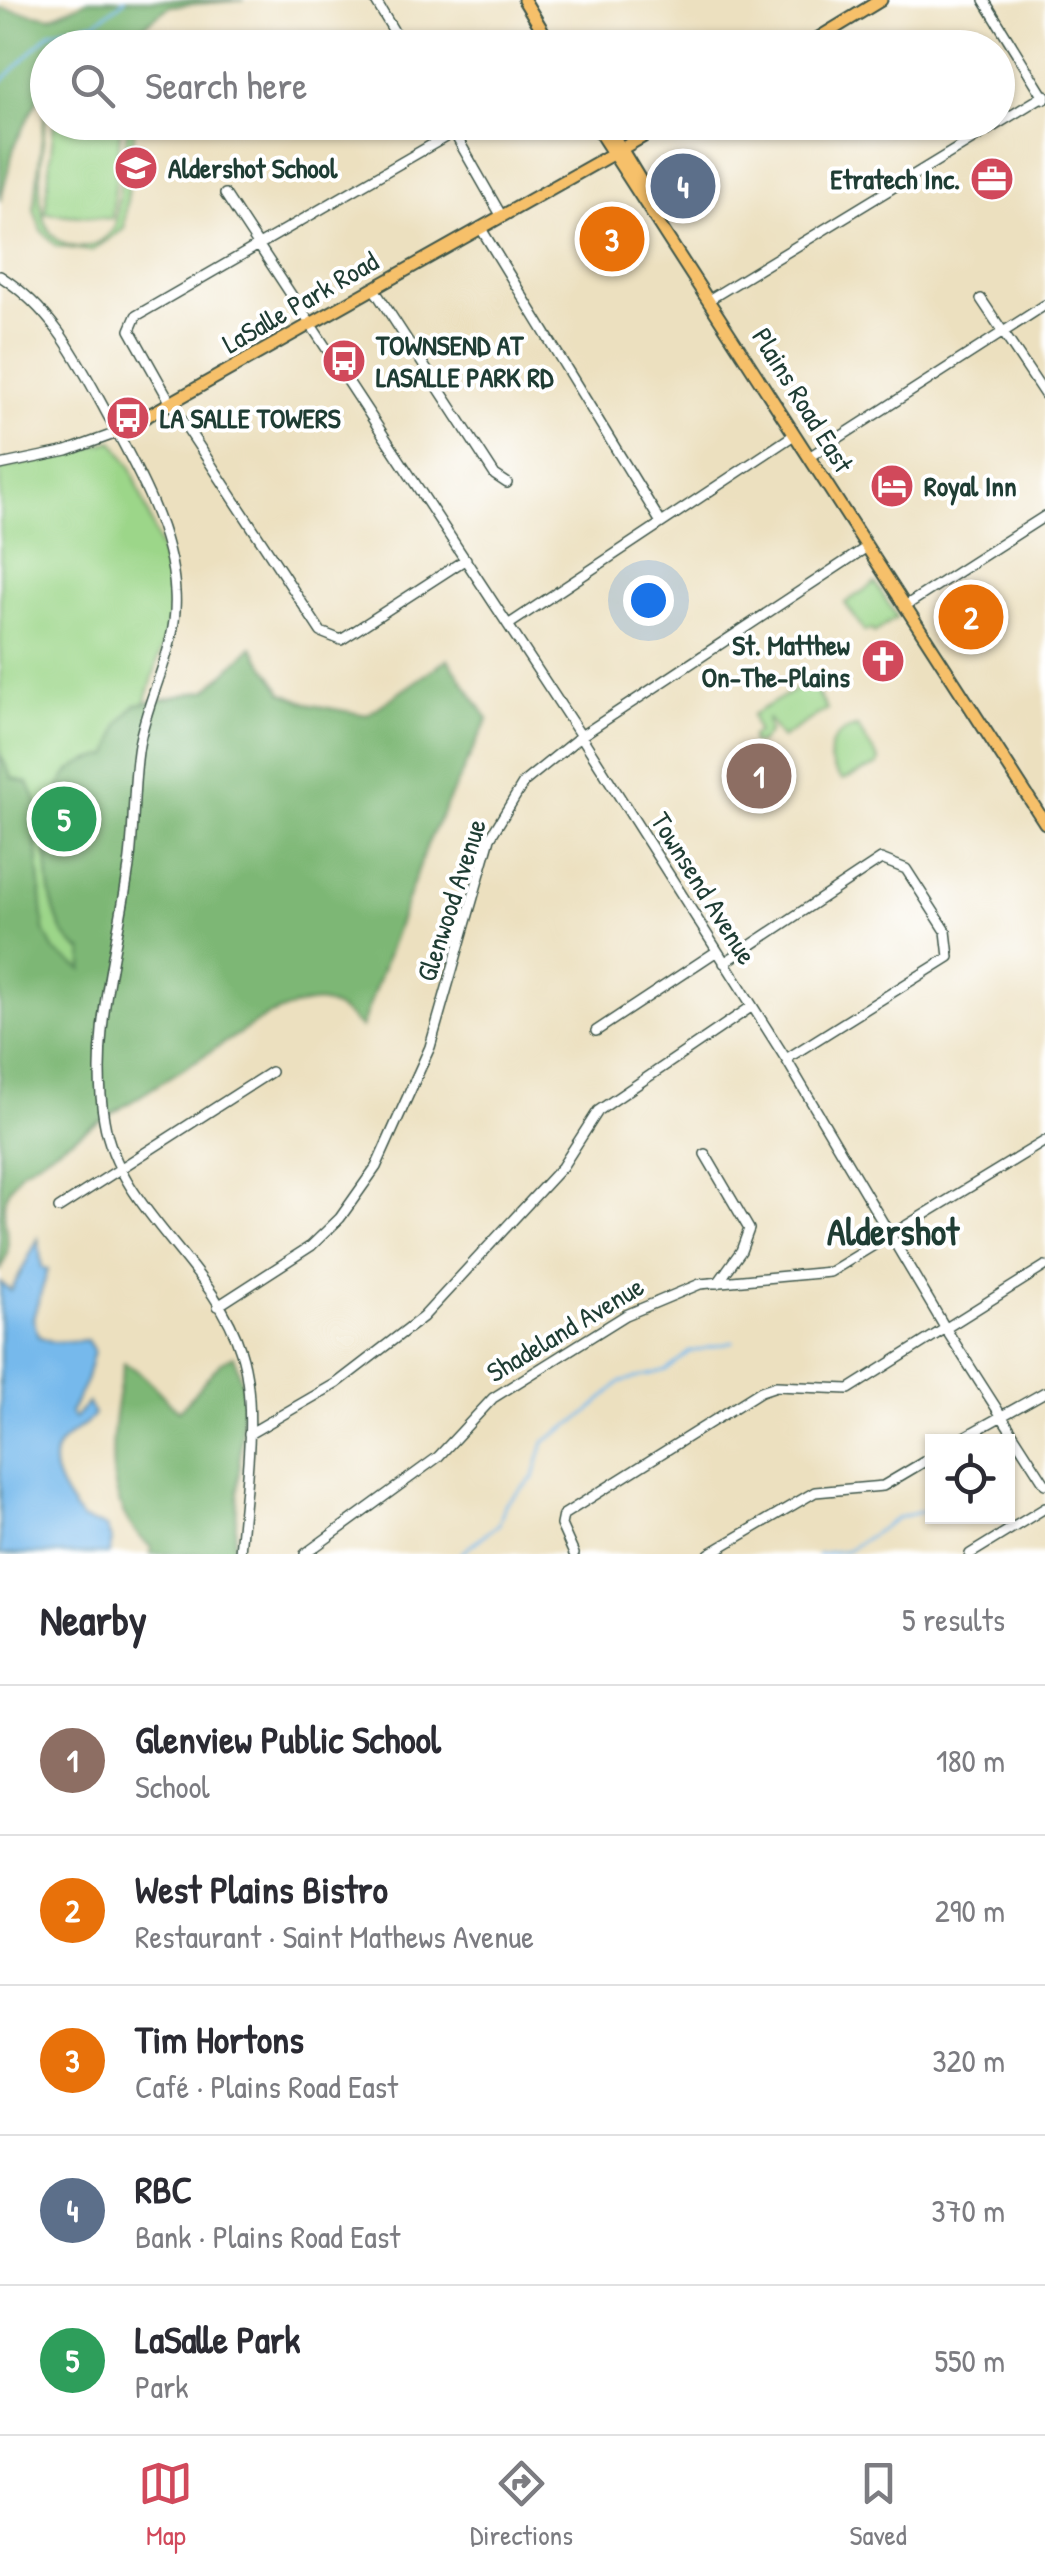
<!DOCTYPE html>
<meta charset="utf-8">
<style>
:root{--surface:#fff;--page:#f2f2f3;--text:#2b2b33;--muted:#7c7c81;--line:#e1e1e2;--accent:#d1495b}
body{margin:0;font-family:"Patrick Hand",sans-serif;background:var(--page);color:var(--text)}
.controls{position:absolute;right:30px;bottom:30px;display:grid;overflow:hidden;border-radius:0px;box-shadow:0 2px 8px #0004}
.controls button{width:90px;height:90px;display:grid;place-items:center;padding:0;border:0;border-bottom:2px solid var(--line);background:var(--surface);color:var(--text);font:50px sans-serif}
.you{position:absolute;left:648px;top:600px;width:35px;height:35px;margin:-25px;border:8px solid #fff;border-radius:50%;background:#1a73e8;box-shadow:0 0 0 15px #1a73e833}
.badge{display:grid;place-items:center;width:65px;height:65px;border-radius:50%;background:var(--accent);color:#fff;font-size:32px;font-weight:700}
.pin{position:absolute;translate:-50% -50%;border:5px solid #fff;box-shadow:0 2px 10px #0006}
.list{margin:0;padding:0;list-style:none}
h2{display:flex;justify-content:space-between;align-items:center;height:130px;margin:0;padding:0 40px;font-size:42px}
h2 small{font-size:32px;font-weight:400;color:var(--muted)}
.list li{display:grid;grid-template-columns:65px 1fr auto;gap:30px;align-items:center;box-sizing:border-box;height:150px;padding:0 40px;border-top:2px solid var(--line)}
.list b{display:block;font-size:38px;white-space:nowrap}
.list p{margin:0;font-size:32px;white-space:nowrap;color:var(--muted)}
.list em{font-size:32px;font-style:normal;color:var(--muted)}
.icon{flex:none;width:55px;height:55px;fill:none;stroke:currentColor;stroke-width:2;stroke-linecap:round;stroke-linejoin:round}
.map{position:relative;flex:none;width:1045px;height:1554px;overflow:hidden}
.search{position:absolute;background:var(--surface);box-shadow:0 2px 8px #0004;left:30px;right:30px;top:30px;height:110px;display:flex;align-items:center;gap:25px;box-sizing:border-box;padding:0 35px;border-radius:55px;color:var(--muted);font-size:38px}
.sheet{height:880px;background:var(--surface)}
nav{display:flex;justify-content:space-around;align-items:center;box-sizing:border-box;height:140px;border-top:2px solid var(--line);background:var(--surface);font-size:28px;color:var(--muted)}
nav a{display:grid;justify-items:center;gap:5px}
nav .on{color:var(--accent)}
.map>svg:first-child{display:block}
.green{fill:#9cd689;stroke:#5e8a5e;stroke-width:2.5}
.forest{fill:#7db775;stroke:#4e7a54;stroke-width:2.5}
.water{fill:#76b9ec;stroke:#4a7b90;stroke-width:2.5}
.lines{fill:none;stroke-linecap:round;stroke-linejoin:round}
.stream{stroke:#76b9ec;stroke-width:2.5}
.minor-casing{stroke:#3e5549;stroke-width:12}
.major-casing{stroke:#3e5549;stroke-width:15}
.minor{stroke:#fff;stroke-width:9}
.major{stroke:#f6c06b;stroke-width:11}
.labels{text-anchor:middle;stroke-width:8;stroke-linejoin:round;paint-order:stroke}
.poi-label{font-size:28px;font-weight:bold;fill:#1f3d34;stroke:#fff;text-anchor:start}
.street-label{font-size:28px;fill:#1f3d34;stroke:#fff}
.district-label{font-size:38px;font-weight:bold;fill:#1f3d34;stroke:#fff}
</style>
<div class="map">
<svg width="1045" height="1554" viewBox="0 0 1045 1554">
<rect width="100%" height="100%" fill="#fff"/>
<filter id="ink" filterUnits="userSpaceOnUse"><feTurbulence type="fractalNoise" baseFrequency=".01" numOctaves="2"/><feDisplacementMap in="SourceGraphic" scale="20" xChannelSelector="R" yChannelSelector="G"/><feConvolveMatrix kernelMatrix="1 2 1 2 8 2 1 2 1" color-interpolation-filters="sRGB"/></filter>
<filter id="wash" filterUnits="userSpaceOnUse"><feTurbulence type="fractalNoise" baseFrequency=".0048" numOctaves="4" result="noise"/><feDisplacementMap in="SourceGraphic" scale="40" xChannelSelector="R" yChannelSelector="G"/><feGaussianBlur stdDeviation="2.25" result="paint"/><feColorMatrix in="noise" values="0 0 0 0 0 0 0 0 0 0 0 0 0 0 0 0 0 1.4 0 .05"/><feComposite in="paint" operator="in"/></filter>
<g filter="url(#wash)">
<rect width="100%" height="100%" fill="#ece0bf"/>
<!-- green -->
<path class="green" d="M47,95C48,135 18,240 75,247C92,249 105,241 115,227L128,123H135L124,229L91,251L56,246L41,230L34,209Z
M54,123H121L112,219L45,213Z
M113,441L131,467L161,550L170,586L171,617L144,707L124,878L0,1182V469Z
M875,583L897,617L874,633L871,629L865,632L845,603Z
M810,681L827,709L781,738L767,717L769,732L759,744L752,743L751,736L757,732L752,715Z
M857,727L879,760L878,765L843,780C820,761 828,732 857,727Z"/>
<!-- forest -->
<path class="forest" d="M89,0H245L170,6L115,47L48,48L47,81L15,144L0,201V8L51,17Z
M252,647L283,693L312,705L367,715L448,659L488,719L427,845L361,1028C326,992 311,1000 267,1016L21,1171C16,1180 7,1190 5,1199C0,1225 17,1245 0,1269V754L12,778L28,783L41,811L36,840L44,930L54,951L83,970V951C38,933 39,806 68,773C78,762 96,758 110,755L119,724L135,705L207,690Z
M234,1356L244,1390L234,1554H151V1547C95,1504 113,1423 124,1363C149,1375 158,1394 179,1411L220,1363Z"/>
<!-- water -->
<path class="water" d="M38,1239L42,1267L48,1270L33,1318L38,1336L53,1342L87,1340L94,1351L86,1381L70,1413L74,1418L88,1403L94,1415C85,1427 65,1435 58,1447C44,1469 70,1504 83,1520L106,1527L112,1541L109,1554H0V1282L11,1291Z"/>
<g class="lines">
<!-- stream -->
<path class="stream" d="M0,83L51,32L96,22L125,0
M460,1554L499,1524L505,1504L534,1477L544,1442L589,1412L620,1382L667,1370L689,1352L733,1342
M818,1554L848,1550L897,1518L932,1509"/>
</g>
</g>
<g filter="url(#ink)">
<g class="lines">
<defs>
<path id="minor" d="M375,0L404,48
M984,0L1045,99
M448,122L501,215
M454,132L136,316L130,330L172,405L321,632L341,640L466,559
M225,194L581,736L786,1059L947,1331L1045,1484
M480,227L660,521
M0,276C53,310 76,357 105,410C135,465 172,529 175,592C179,647 148,693 139,745C132,787 135,831 128,873C116,953 90,1038 104,1120C119,1211 215,1265 241,1352C259,1409 244,1493 240,1554
M374,289L495,475L507,483
M710,299L1045,95
M981,299L1045,395
M809,457L1045,305
M0,465L67,451L117,433
M905,606L1045,516
M508,625L794,435
M724,963L881,859L906,869L946,931L949,957L786,1059
M596,1031L717,951
M705,1154L749,1229L741,1251L718,1283
M59,1208L271,1072
M218,1306L311,1246L340,1218L376,1167L430,1047L490,838L524,782L581,736L867,547
M249,1434L337,1383L423,1317L562,1167L598,1111L751,1007
M957,1441L1045,1392
M305,1554L438,1457L493,1398L626,1315L700,1284L830,1272L1045,1141
M574,1554L561,1525L563,1515L761,1391L776,1386L849,1389L1045,1266
M709,1554L815,1492L883,1486L932,1457
M970,1554L1045,1508"/>
<path id="major" d="M524,0L553,48
M802,48L881,0
M593,122L1045,823
M605,122L651,198L650,205
M117,433L669,122"/>
</defs>
<!-- minor casing -->
<use href="#minor" class="minor-casing"/>
<!-- major casing -->
<use href="#major" class="major-casing"/>
<!-- minor -->
<use href="#minor" class="minor"/>
<!-- major -->
<use href="#major" class="major"/>
</g>
</g>
<!-- icons -->
<defs>
<symbol id="school-disc" viewBox="-11 -11 22 22"><circle r="9.5" fill="#d1495b" stroke="#fff"/><path d="M0-5L7-2L0 1L-7-2ZM-4 1L0 2.5L4 1V4Q0 6-4 4Z" fill="#fff"/></symbol>
<symbol id="office-disc" viewBox="-11 -11 22 22"><circle r="9.5" fill="#d1495b" stroke="#fff"/><path d="M-6-3h4V-5.5h4V-3h4V5H-6ZM-1-4.5V-3h2v-1.5ZM-6 0V1H6V0Z" fill="#fff"/></symbol>
<symbol id="bus-disc" viewBox="-11 -11 22 22"><circle r="9.5" fill="#d1495b" stroke="#fff"/><path d="M-5-6H5V4H4V6H2V4H-2V6H-4V4H-5ZM-3.5-4V0h7V-4ZM-3.5 1.2v1.5H-2V1.2ZM2 1.2v1.5H3.5V1.2Z" fill="#fff"/></symbol>
<symbol id="hotel-disc" viewBox="-11 -11 22 22"><circle r="9.5" fill="#d1495b" stroke="#fff"/><path d="M-6-4.5h1.5V1H6V5H4.5V3h-9V5H-6ZM-4 0a1.8 1.8 0 1 1 3.6 0ZM.5 0V-2.5h3Q6-2.5 6 0Z" fill="#fff"/></symbol>
<symbol id="church-disc" viewBox="-11 -11 22 22"><circle r="9.5" fill="#d1495b" stroke="#fff"/><path d="M-1.2-6h2.4v3.5h3.3v2.4h-3.3V6h-2.4V-.1h-3.3v-2.4h3.3Z" fill="#fff"/></symbol>
</defs>
<g fill-rule="evenodd">
<use href="#school-disc" x="111" y="143" width="50" height="50"/>
<use href="#office-disc" x="967" y="154" width="50" height="50"/>
<use href="#bus-disc" x="319" y="336" width="50" height="50"/>
<use href="#bus-disc" x="103" y="393" width="50" height="50"/>
<use href="#hotel-disc" x="867" y="461" width="50" height="50"/>
<use href="#church-disc" x="858" y="636" width="50" height="50"/>
</g>
<g class="labels">
<!-- poi labels -->
<g class="poi-label">
<text x="168" y="178">Aldershot School</text>
<text x="960" y="189" text-anchor="end">Etratech Inc.</text>
<text x="376" y="355">TOWNSEND AT<tspan x="376" dy="32">LASALLE PARK RD</tspan></text>
<text x="160" y="428">LA SALLE TOWERS</text>
<text x="924" y="496">Royal Inn</text>
<text x="850" y="655" text-anchor="end">St. Matthew<tspan x="850" dy="32">On-The-Plains</tspan></text>
</g>
<!-- street labels -->
<g class="street-label">
<text transform="translate(300 302) rotate(-30)" y="10">LaSalle Park Road</text>
<text transform="translate(803 400) rotate(58)" y="10">Plains Road East</text>
<text transform="translate(704 888) rotate(58)" y="10">Townsend Avenue</text>
<text transform="translate(451 900) rotate(-72)" y="10">Glenwood Avenue</text>
<text transform="translate(565 1329) rotate(-31)" y="10">Shadeland Avenue</text>
</g>
<!-- district labels -->
<g class="district-label">
<text x="893" y="1245">Aldershot</text>
</g>
</g>
</svg>
<div class="controls">
<button><svg class="icon" aria-label="locate" viewBox="0 0 24 24"><circle cx="12" cy="12" r="6"/><path d="M12 2v4M12 18v4M2 12h4M18 12h4"/></svg></button>
</div>
<div class="you"></div>
<div class="pin badge" style="left:759px;top:776px;background:#8d6e63">1</div>
<div class="pin badge" style="left:971px;top:617px;background:#e8710a">2</div>
<div class="pin badge" style="left:612px;top:239px;background:#e8710a">3</div>
<div class="pin badge" style="left:683px;top:186px;background:#5c6f8a">4</div>
<div class="pin badge" style="left:64px;top:819px;background:#2e9e5b">5</div>
<div class="search"><svg class="icon" aria-label="search" viewBox="0 0 24 24"><circle cx="10" cy="10" r="6"/><path d="M15 15l6 6"/></svg>Search here</div>
</div>
<section class="sheet">
<h2>Nearby<small>5 results</small></h2>
<ul class="list">
<li><span class="badge" style="background:#8d6e63">1</span><div><b>Glenview Public School</b><p>School</p></div><em>180 m</em></li>
<li><span class="badge" style="background:#e8710a">2</span><div><b>West Plains Bistro</b><p>Restaurant · Saint Mathews Avenue</p></div><em>290 m</em></li>
<li><span class="badge" style="background:#e8710a">3</span><div><b>Tim Hortons</b><p>Café · Plains Road East</p></div><em>320 m</em></li>
<li><span class="badge" style="background:#5c6f8a">4</span><div><b>RBC</b><p>Bank · Plains Road East</p></div><em>370 m</em></li>
<li><span class="badge" style="background:#2e9e5b">5</span><div><b>LaSalle Park</b><p>Park</p></div><em>550 m</em></li>
</ul>
</section>
<nav>
<a class="on"><svg class="icon" aria-label="map" viewBox="0 0 24 24"><path d="M3 6l6-2 6 2 6-2v14l-6 2-6-2-6 2zM9 4v14M15 6v14"/></svg>Map</a>
<a><svg class="icon" aria-label="directions" viewBox="0 0 24 24"><path d="M12 3l9 9-9 9-9-9zM9 14v-3h6M13 9l2 2-2 2"/></svg>Directions</a>
<a><svg class="icon" aria-label="saved" viewBox="0 0 24 24"><path d="M7 4h10v16l-5-4-5 4z"/></svg>Saved</a>
</nav>
